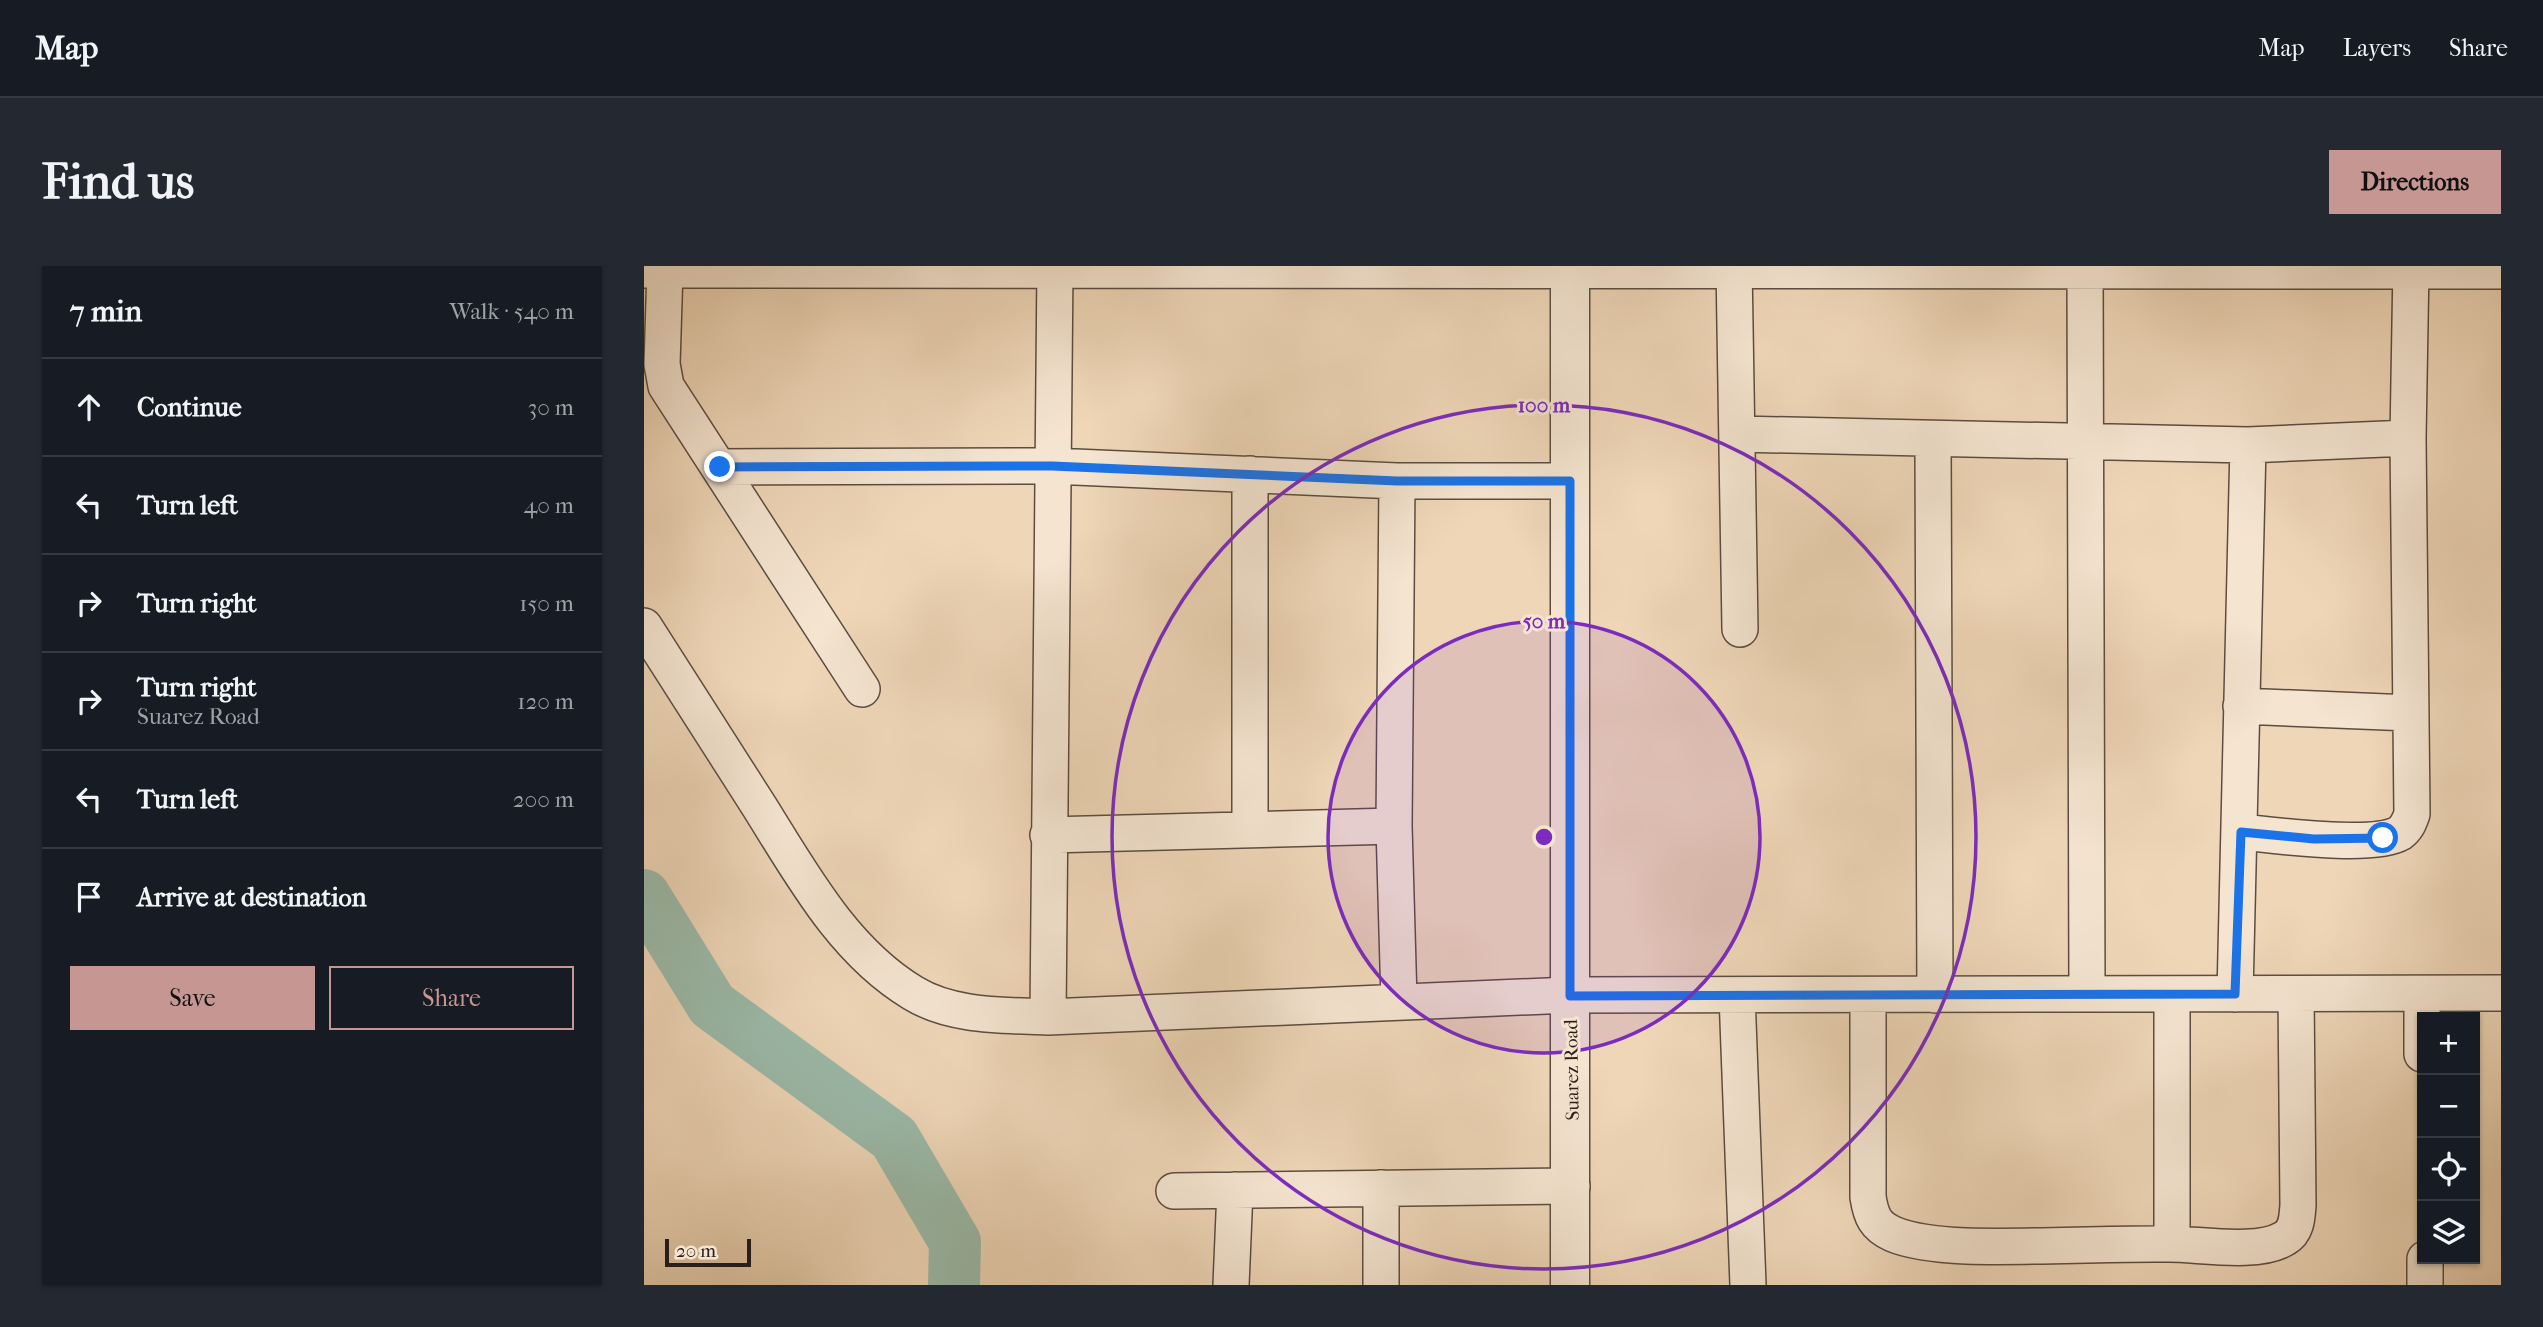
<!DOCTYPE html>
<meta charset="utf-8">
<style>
:root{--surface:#171b24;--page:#242831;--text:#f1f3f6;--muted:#9ea1a6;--line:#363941;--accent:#c59692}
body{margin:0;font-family:"IM FELL French Canon",serif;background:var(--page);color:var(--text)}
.controls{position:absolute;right:21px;bottom:21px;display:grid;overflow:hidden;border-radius:0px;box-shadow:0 2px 5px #0004}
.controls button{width:63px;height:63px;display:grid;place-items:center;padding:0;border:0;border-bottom:2px solid var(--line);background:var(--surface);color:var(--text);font:35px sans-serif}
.scale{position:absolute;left:21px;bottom:18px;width:86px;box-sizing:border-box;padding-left:7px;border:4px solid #2c1f1a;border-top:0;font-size:19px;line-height:24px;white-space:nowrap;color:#2c1f1a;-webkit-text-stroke:5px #f4e4d0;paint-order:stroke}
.stop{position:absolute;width:21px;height:21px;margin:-16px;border:5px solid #1a73e8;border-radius:50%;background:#fff}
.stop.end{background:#1a73e8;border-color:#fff;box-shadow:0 2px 7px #0008}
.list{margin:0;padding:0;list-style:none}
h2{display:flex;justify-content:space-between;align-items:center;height:91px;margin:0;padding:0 28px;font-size:30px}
h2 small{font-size:23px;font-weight:400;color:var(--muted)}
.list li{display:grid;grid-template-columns:46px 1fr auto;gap:21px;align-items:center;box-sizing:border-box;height:98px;padding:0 28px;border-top:2px solid var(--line)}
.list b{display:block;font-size:26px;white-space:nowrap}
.list p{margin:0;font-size:23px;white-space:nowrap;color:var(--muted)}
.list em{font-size:23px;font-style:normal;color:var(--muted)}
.actions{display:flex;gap:14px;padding:21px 28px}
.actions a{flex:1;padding:16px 0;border:2px solid var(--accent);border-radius:0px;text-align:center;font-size:24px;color:var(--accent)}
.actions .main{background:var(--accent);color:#111}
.icon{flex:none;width:38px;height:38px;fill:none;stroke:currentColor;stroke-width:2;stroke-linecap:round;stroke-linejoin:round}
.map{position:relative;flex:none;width:1857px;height:1019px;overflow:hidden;border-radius:0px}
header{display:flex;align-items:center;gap:42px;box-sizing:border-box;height:98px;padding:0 35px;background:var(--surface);border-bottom:2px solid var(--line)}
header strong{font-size:33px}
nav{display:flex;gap:38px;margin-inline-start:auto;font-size:24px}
.intro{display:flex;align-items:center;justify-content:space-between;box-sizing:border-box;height:168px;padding:0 42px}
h1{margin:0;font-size:49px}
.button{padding:18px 32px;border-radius:0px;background:var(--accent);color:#111;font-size:24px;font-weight:700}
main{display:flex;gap:42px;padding:0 42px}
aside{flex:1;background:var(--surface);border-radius:0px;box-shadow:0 2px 5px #0004}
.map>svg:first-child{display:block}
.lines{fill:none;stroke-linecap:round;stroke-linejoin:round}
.river{stroke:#9bbaa9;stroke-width:52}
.minor-casing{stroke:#5c4d41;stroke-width:38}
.tertiary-casing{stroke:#5c4d41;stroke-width:41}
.minor{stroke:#f4e4d0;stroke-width:35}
.tertiary{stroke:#f4e4d0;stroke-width:38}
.route{stroke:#1a73e8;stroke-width:9}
.ring{fill:none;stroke:#7b2cbf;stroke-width:3.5}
.labels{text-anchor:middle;stroke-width:6;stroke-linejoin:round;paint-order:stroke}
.street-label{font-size:19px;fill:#2c1f1a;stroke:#f4e4d0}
.centre{fill:#7b2cbf;stroke:#f4e4d0;stroke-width:3.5}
.ring-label{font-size:21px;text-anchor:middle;font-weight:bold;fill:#7b2cbf;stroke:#f4e4d0;stroke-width:6;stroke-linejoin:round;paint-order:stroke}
</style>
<header>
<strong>Map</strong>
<nav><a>Map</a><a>Layers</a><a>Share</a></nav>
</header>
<div class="intro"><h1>Find us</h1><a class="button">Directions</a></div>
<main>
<aside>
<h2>7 min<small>Walk · 540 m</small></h2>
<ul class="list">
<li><svg class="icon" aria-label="ahead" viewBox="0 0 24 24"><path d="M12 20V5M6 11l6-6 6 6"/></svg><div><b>Continue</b></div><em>30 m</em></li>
<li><svg class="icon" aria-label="left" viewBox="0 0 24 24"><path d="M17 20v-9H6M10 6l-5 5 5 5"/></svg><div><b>Turn left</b></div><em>40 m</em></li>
<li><svg class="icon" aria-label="right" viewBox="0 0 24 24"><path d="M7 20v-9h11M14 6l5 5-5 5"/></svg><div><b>Turn right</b></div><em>150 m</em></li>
<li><svg class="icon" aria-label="right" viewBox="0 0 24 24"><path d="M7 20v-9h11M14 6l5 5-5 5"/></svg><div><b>Turn right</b><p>Suarez Road</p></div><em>120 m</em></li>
<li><svg class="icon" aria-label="left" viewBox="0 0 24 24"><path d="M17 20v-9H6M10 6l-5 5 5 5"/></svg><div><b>Turn left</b></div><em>200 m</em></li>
<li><svg class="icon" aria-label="arrive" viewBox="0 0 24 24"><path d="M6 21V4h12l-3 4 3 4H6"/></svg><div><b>Arrive at destination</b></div></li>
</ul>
<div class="actions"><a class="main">Save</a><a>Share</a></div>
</aside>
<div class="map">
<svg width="1857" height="1019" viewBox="0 0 1857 1019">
<rect width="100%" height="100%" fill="#eed6b7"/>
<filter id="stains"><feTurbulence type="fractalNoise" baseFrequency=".00286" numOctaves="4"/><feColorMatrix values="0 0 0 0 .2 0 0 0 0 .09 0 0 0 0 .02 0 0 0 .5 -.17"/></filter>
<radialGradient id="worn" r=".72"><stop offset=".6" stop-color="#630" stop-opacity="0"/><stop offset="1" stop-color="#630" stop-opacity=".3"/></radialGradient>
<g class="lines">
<!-- river -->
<path class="river" d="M0,629L68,739L250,872L311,976L310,1019"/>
<defs>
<path id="minor" d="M1090,0L1096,363
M1441,0L1443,728
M0,4L1857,5
M21,4L18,98L22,120L218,423
M1094,168L1604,179L1764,172
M1289,174L1291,729
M76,201L408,200L753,215H926
M606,208V563
M753,215L750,560L755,735
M0,360C38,420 76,480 115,540C157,607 199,685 269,727C308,751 360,749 404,751L926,729L1857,727
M1597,440L1766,447
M1597,566C1630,569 1729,583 1756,567C1763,562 1765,556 1768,548L1764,172L1767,0
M404,569L750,560
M1528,728V978
M1591,728L1604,179
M1778,728V788
M1093,729L1104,1019
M1224,729V931C1227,950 1231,960 1249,968C1270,977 1299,979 1322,980C1390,982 1458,977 1525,978C1556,978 1614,989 1641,972C1653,965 1653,951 1654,939L1652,728
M404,751L411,0
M737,922V1019
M530,925L928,920
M1781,993V1019
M587,1019L591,924"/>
<path id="tertiary" d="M926,1019V0"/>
</defs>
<!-- minor casing -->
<use href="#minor" class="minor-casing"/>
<!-- tertiary casing -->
<use href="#tertiary" class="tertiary-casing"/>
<!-- minor -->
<use href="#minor" class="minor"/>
<!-- tertiary -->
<use href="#tertiary" class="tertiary"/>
</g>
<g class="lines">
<!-- route -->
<path class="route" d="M76,201L408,200L753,215H926V730L1591,728L1597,566L1670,573L1739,572"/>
</g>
<!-- distance rings -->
<circle cx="900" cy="571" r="216" fill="#7b2cbf" fill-opacity=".12"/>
<g class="ring">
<circle cx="900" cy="571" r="216"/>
<circle cx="900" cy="571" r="432"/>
</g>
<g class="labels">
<!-- street labels -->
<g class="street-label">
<text transform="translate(927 804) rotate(-91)" y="7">Suarez Road</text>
</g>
</g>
<circle cx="900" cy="571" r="10" class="centre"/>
<g class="ring-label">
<text x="900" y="146">100 m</text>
<text x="900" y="362">50 m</text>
</g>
<rect width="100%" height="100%" filter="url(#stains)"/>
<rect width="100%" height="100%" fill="url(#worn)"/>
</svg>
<div class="controls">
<button>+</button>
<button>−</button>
<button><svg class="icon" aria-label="locate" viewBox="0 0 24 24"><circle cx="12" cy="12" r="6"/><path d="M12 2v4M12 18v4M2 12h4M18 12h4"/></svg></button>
<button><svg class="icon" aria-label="layers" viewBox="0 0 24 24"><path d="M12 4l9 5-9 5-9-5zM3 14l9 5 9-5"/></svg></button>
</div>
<div class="scale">20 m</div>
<div class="stop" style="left:1739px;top:572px"></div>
<div class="stop end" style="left:76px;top:201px"></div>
</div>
</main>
